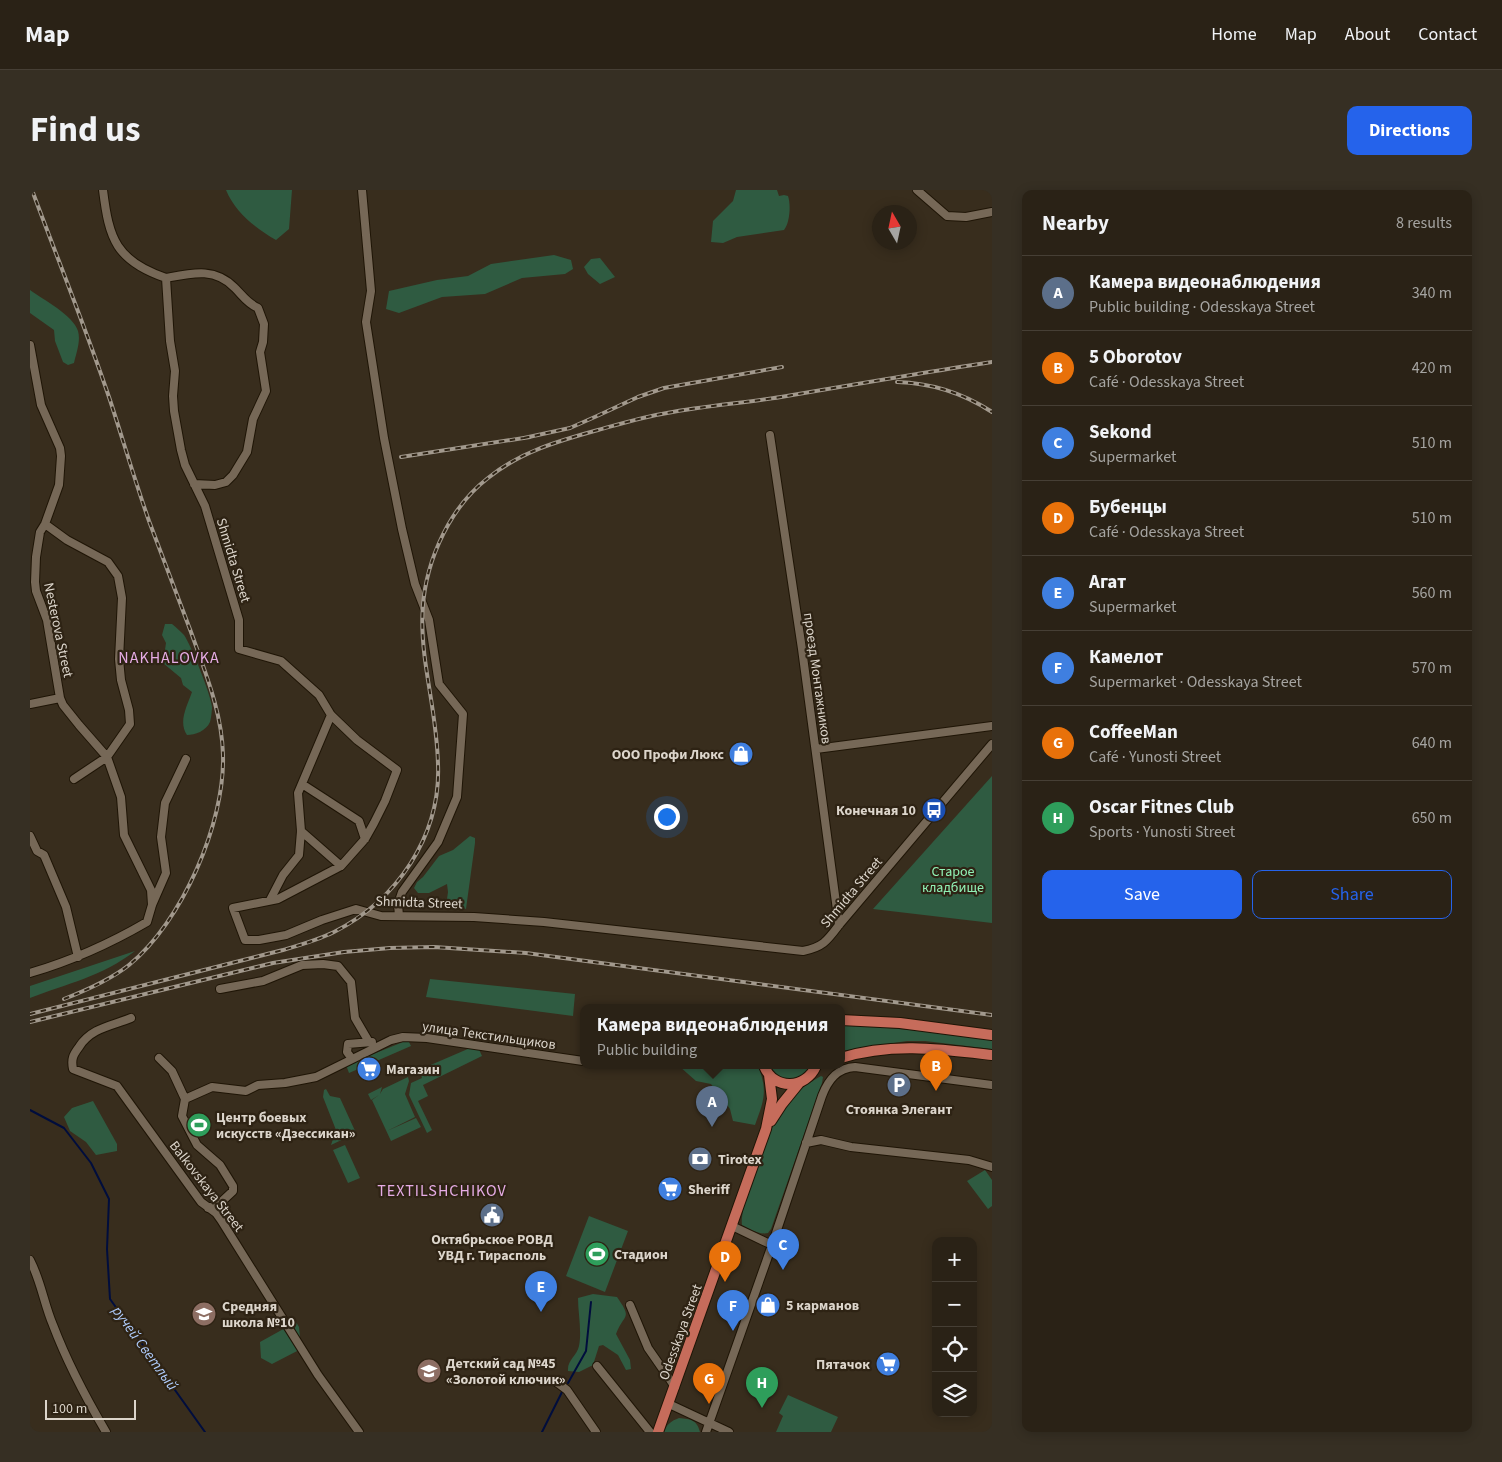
<!DOCTYPE html>
<meta charset="utf-8">
<style>
:root{--surface:#2a2216;--page:#362f23;--text:#f1f3f6;--muted:#a5a4a1;--line:#463f35;--accent:#2563eb}
body{margin:0;font-family:"Source Sans 3",sans-serif;background:var(--page);color:var(--text)}
.controls{position:absolute;right:15px;bottom:15px;display:grid;overflow:hidden;border-radius:10px;box-shadow:0 2px 12px #0003}
.controls button{width:45px;height:45px;display:grid;place-items:center;padding:0;border:0;border-bottom:1px solid var(--line);background:var(--surface);color:var(--text);font:25px sans-serif}
.compass{position:absolute;left:842px;top:15px;width:45px;height:45px;border-radius:50%;background:var(--surface);box-shadow:0 2px 12px #0003;rotate:351deg}
.scale{position:absolute;left:15px;bottom:12px;width:91px;box-sizing:border-box;padding-left:5px;border:2px solid #dcd5cb;border-top:0;font-size:14px;line-height:18px;white-space:nowrap;color:#dcd5cb;-webkit-text-stroke:4px #2e2314;paint-order:stroke}
.you{position:absolute;left:636px;top:626px;width:18px;height:18px;margin:-12px;border:4px solid #fff;border-radius:50%;background:#1a73e8;box-shadow:0 0 0 8px #1a73e833}
.badge{display:grid;place-items:center;width:32px;height:32px;border-radius:50%;background:var(--accent);color:#fff;font-size:16px;font-weight:700}
.pin{position:absolute;translate:-50% -41px;filter:drop-shadow(0 1px 2px #0008)}
.pin::after{content:'';position:absolute;top:26px;width:18px;height:15px;background:inherit;clip-path:polygon(0 0,100% 0,50% 100%)}
.popup{position:absolute;left:550px;top:814px;width:265px;height:65px;box-sizing:border-box;display:grid;place-content:center;border-radius:10px;background:var(--surface);filter:drop-shadow(0 1px 4px #0005);font-size:16px;white-space:nowrap;color:var(--muted)}
.popup b{font-size:19px;color:var(--text)}
.popup::after{content:'';position:absolute;left:50%;top:100%;margin-left:-10px;border:10px solid transparent;border-top-color:var(--surface)}
.list{margin:0;padding:0;list-style:none}
h2{display:flex;justify-content:space-between;align-items:center;height:65px;margin:0;padding:0 20px;font-size:21px}
h2 small{font-size:16px;font-weight:400;color:var(--muted)}
.list li{display:grid;grid-template-columns:32px 1fr auto;gap:15px;align-items:center;box-sizing:border-box;height:75px;padding:0 20px;border-top:1px solid var(--line)}
.list b{display:block;font-size:19px;white-space:nowrap}
.list p{margin:0;font-size:16px;white-space:nowrap;color:var(--muted)}
.list em{font-size:16px;font-style:normal;color:var(--muted)}
.actions{display:flex;gap:10px;padding:15px 20px}
.actions a{flex:1;padding:11px 0;border:1px solid var(--accent);border-radius:10px;text-align:center;font-size:18px;color:var(--accent)}
.actions .main{background:var(--accent);color:#fff}
.icon{flex:none;width:28px;height:28px;fill:none;stroke:currentColor;stroke-width:2;stroke-linecap:round;stroke-linejoin:round}
.map{position:relative;flex:none;width:962px;height:1242px;overflow:hidden;border-radius:10px}
header{display:flex;align-items:center;gap:30px;box-sizing:border-box;height:70px;padding:0 25px;background:var(--surface);border-bottom:1px solid var(--line)}
header strong{font-size:24px}
nav{display:flex;gap:28px;margin-inline-start:auto;font-size:18px}
.intro{display:flex;align-items:center;justify-content:space-between;box-sizing:border-box;height:120px;padding:0 30px}
h1{margin:0;font-size:35px}
.button{padding:12px 22px;border-radius:10px;background:var(--accent);color:#fff;font-size:18px;font-weight:700}
main{display:flex;gap:30px;padding:0 30px}
aside{flex:1;background:var(--surface);border-radius:10px;box-shadow:0 2px 12px #0003}
.map>svg:first-child{display:block}
.green{fill:#2f5b41}
.lines{fill:none;stroke-linecap:round;stroke-linejoin:round}
.stream{stroke:#000d3d;stroke-width:2}
.minor-casing{stroke:#1f1506;stroke-width:10}
.major-casing{stroke:#1f1506;stroke-width:12}
.minor{stroke:#766857;stroke-width:8}
.major{stroke:#c66c5b;stroke-width:10}
.rail-casing{stroke:#a2998d;stroke-width:4}
.rail{stroke:#2e2314;stroke-width:2;stroke-dasharray:5.5;stroke-linecap:butt}
.labels{text-anchor:middle;stroke-width:4.5;stroke-linejoin:round;paint-order:stroke}
.street-label{font-size:14px;fill:#dcd5cb;stroke:#2e2314}
.poi-label{font-size:14px;font-weight:bold;fill:#dcd5cb;stroke:#2e2314;text-anchor:start}
.park-label{font-size:14px;fill:#91f2b6;stroke:#2e2314}
.water-label{font-size:15px;font-style:italic;fill:#aecbfb;stroke:#2e2314}
.quarter-label{font-size:16px;letter-spacing:1px;fill:#e6ace5;stroke:#2e2314}
</style>
<header>
<strong>Map</strong>
<nav><a>Home</a><a>Map</a><a>About</a><a>Contact</a></nav>
</header>
<div class="intro"><h1>Find us</h1><a class="button">Directions</a></div>
<main>
<div class="map">
<svg width="962" height="1242" viewBox="0 0 962 1242">
<rect width="100%" height="100%" fill="#382d1d"/>
<!-- green -->
<path class="green" d="M196,0H262L259,39L246,50C225,38 205,22 196,0Z
M706,0H747L749,6L754,5L758,6C761,14 760,33 754,40L707,47L693,53L681,52L683,31L703,11Z
M524,65L541,70L543,79L535,84L492,88L455,104L412,107L369,123L356,119L359,101L407,90L438,86L461,74Z
M570,68L585,87L570,94L558,84L554,77L561,69Z
M0,100C14,110 43,125 48,141C51,151 46,164 44,173L38,175L33,172L25,151L24,140L0,123Z
M135,434H142C146,437 150,441 154,445C161,455 181,505 182,517C182,521 181,529 180,532C176,541 165,545 157,545C148,532 157,516 162,502L153,495L151,488L133,473L136,453L132,445Z
M962,586V733L843,719Z
M440,646L445,648V653L436,719L422,714L417,709L418,702L417,694L399,703H388L384,698L387,692L393,687L409,666L423,660Z
M105,761C73,786 36,794 0,808V796Z
M400,789L545,804L543,826L396,807Z
M811,834L962,847V859L895,851H877L811,861Z
M378,850L381,856L319,883L316,875Z
M447,855L452,866L393,895L398,906L388,911L402,940L397,943L379,905L381,893L392,888L389,880Z
M649,876H728C738,900 734,911 725,935L703,931L700,919L681,894L666,891Z
M738,876H782C768,897 752,894 738,876Z
M791,886L793,887L792,893L741,1039L738,1043C729,1045 720,1039 712,1035C709,1018 735,954 743,936C747,928 753,920 758,913C766,902 778,893 791,886Z
M378,887L379,891L375,904L385,927L357,941L386,928L391,937L361,951L342,910L349,905L341,910L338,904L352,897L350,904L353,899Z
M296,899L300,906L310,908L326,943L301,955L306,940L293,907L294,900Z
M63,911L87,954V961L66,965L56,952L40,941L34,927L42,918Z
M315,955L330,988L318,993L303,960Z
M955,980L962,990V1016L958,1019L937,991Z
M559,1026L598,1041L575,1102L536,1086Z
M563,1104L587,1107C603,1130 594,1123 586,1144L600,1170L601,1179L596,1180L588,1165L573,1155L569,1156L563,1175L549,1182L538,1181C537,1170 547,1166 549,1156C552,1141 548,1123 548,1108Z
M266,1132L269,1137L271,1159L242,1174L231,1168L230,1152Z
M758,1205L808,1227L801,1242H746L753,1226L749,1223Z
M649,1228C661,1229 667,1230 670,1242H634C637,1234 641,1231 649,1228Z"/>
<g class="lines">
<!-- stream -->
<path class="stream" d="M0,920L34,938L61,973L79,1009L77,1059L80,1109L175,1242
M538,1193L556,1161L561,1112
M512,1242L533,1200"/>
<defs>
<path id="minor" d="M73,0C79,49 86,71 136,88L140,151L145,181L143,206L144,221L151,260L155,275L175,316L209,430V459L251,471L289,505L301,525L327,550L367,580L355,611L344,633L335,649L311,676L248,709L203,718L215,750H229L256,745L292,730L326,719L351,726L444,727L514,732L773,761C793,757 797,751 809,735L962,554
M332,0L341,101L336,132L354,248L372,339L385,394L399,430L409,494L433,524L427,607L408,652L372,702L368,714L369,726
M887,0L917,26L936,27L962,22
M136,88C162,83 185,77 205,98C213,106 217,113 228,118L234,134L233,152L230,162L236,201L223,229L217,262L203,285L196,292L185,295L164,294
M0,155L11,215L30,258L31,266L29,295L15,334L10,342L6,367L5,392L6,401L17,430L30,508L33,515L49,535L77,567L91,607L94,645L121,700L122,715
M740,245L772,459L809,735
M15,334L37,350L78,372L88,386L92,408L89,469L91,490L99,520L100,534L77,567L44,589
M0,514L30,508
M786,559L962,536
M272,594L329,631L335,649
M271,641L311,676
M0,646L7,661L14,665L36,717L48,767
M240,710L253,685L269,665L271,641L268,603L301,525
M0,783C41,771 81,753 117,732L122,715L136,683L131,647L135,613L156,569
M190,799L233,791L272,775L293,774L308,776L321,792L325,828L339,852
M101,828C81,836 61,838 49,857C43,865 41,869 43,879L87,896L171,1012L186,1023L191,1030L288,1185L329,1242
M129,868L142,881L155,909
M322,869L317,862L318,854L342,852
M776,953L791,950L821,957L939,970L962,977
M178,1018L188,1015L203,1001V996L190,975L167,955L152,926L155,909L182,897L216,901L228,895L255,893L286,887L361,850L373,847L397,848L553,871
M702,1036L742,1055
M0,1070C11,1091 14,1114 23,1135C37,1172 56,1208 76,1242
M600,1115L618,1158L645,1197
M567,1176L620,1242
M525,1191L537,1200L566,1242
M639,1214L699,1242
M676,1242L742,1055L792,906C798,890 807,878 825,877L962,895"/>
<path id="major" d="M811,830L870,833L962,845
M811,868C861,852 911,859 962,865
M734,876C744,901 776,899 786,876
M741,931L752,914L769,893
M628,1242L736,939L742,909L739,885"/>
</defs>
<!-- minor casing -->
<use href="#minor" class="minor-casing"/>
<!-- major casing -->
<use href="#major" class="major-casing"/>
<!-- minor -->
<use href="#minor" class="minor"/>
<!-- major -->
<use href="#major" class="major"/>
<defs>
<path id="rail" d="M2,0C28,70 56,139 80,210C93,250 105,291 119,331C133,368 147,405 161,442C175,482 192,522 193,565C195,633 152,732 99,775C80,790 57,800 34,809
M867,192C901,193 933,203 962,222
M494,248L540,238L567,226L608,207L634,198L752,177
M371,267L500,247
M0,824L253,760C270,755 288,750 304,742C367,710 411,646 408,574C406,493 373,434 409,353C420,328 436,305 458,288C490,262 528,251 568,240C590,234 613,227 637,223C674,216 713,213 751,207C821,195 891,183 962,172
M0,832L243,773L314,762L360,758L404,757L496,763L962,825"/>
</defs>
<!-- rail casing -->
<use href="#rail" class="rail-casing"/>
<!-- rail -->
<use href="#rail" class="rail"/>
</g>
<!-- icons -->
<defs>
<symbol id="shop-disc" viewBox="-11 -11 22 22"><circle r="9.5" fill="#3f7fe0" stroke="#2e2314"/><path d="M-5-2.5h2.3a2.7 3.5 0 0 1 5.4 0H5L5.5 6h-11ZM-1.5-2.5h3a1.5 2.3 0 0 0-3 0Z" fill="#fff"/></symbol>
<symbol id="bus-disc" viewBox="-11 -11 22 22"><circle r="9.5" fill="#1a4fb4" stroke="#2e2314"/><path d="M-5-6H5V4H4V6H2V4H-2V6H-4V4H-5ZM-3.5-4V0h7V-4ZM-3.5 1.2v1.5H-2V1.2ZM2 1.2v1.5H3.5V1.2Z" fill="#fff"/></symbol>
<symbol id="supermarket-disc" viewBox="-11 -11 22 22"><circle r="9.5" fill="#3f7fe0" stroke="#2e2314"/><path d="M-6-5.5h2.5l.6 2H6L4.5 2H-2.5L-4.4-4H-6ZM-1.5 3.2a1.3 1.3 0 1 0 .1 0ZM3 3.2a1.3 1.3 0 1 0 .1 0Z" fill="#fff"/></symbol>
<symbol id="parking-disc" viewBox="-11 -11 22 22"><circle r="9.5" fill="#5c6f8a" stroke="#2e2314"/><path d="M-3.5-5.5H1a3.5 3.5 0 0 1 0 7H-1V5.5H-3.5ZM-1-3.4V-.6H.8a1.4 1.4 0 0 0 0-2.8Z" fill="#fff"/></symbol>
<symbol id="stadium-disc" viewBox="-11 -11 22 22"><circle r="9.5" fill="#2e9e5b" stroke="#2e2314"/><path d="M0-5a6.5 5 0 1 0 0 10a6.5 5 0 1 0 0-10ZM-3.5-1.8h7v3.6h-7Z" fill="#fff"/></symbol>
<symbol id="bank-disc" viewBox="-11 -11 22 22"><circle r="9.5" fill="#5c6f8a" stroke="#2e2314"/><path d="M-6-4H6V4H-6ZM0-2.3a2.3 2.3 0 1 0 0 4.6a2.3 2.3 0 1 0 0-4.6Z" fill="#fff"/></symbol>
<symbol id="civic-disc" viewBox="-11 -11 22 22"><circle r="9.5" fill="#5c6f8a" stroke="#2e2314"/><path d="M-.6-6.5H3V-4.5H.6V-3L4-1V1h2V6H-6V1h2V-1L-.6-3ZM-1.2 2.5V6h2.4V2.5Z" fill="#fff"/></symbol>
<symbol id="school-disc" viewBox="-11 -11 22 22"><circle r="9.5" fill="#8d6e63" stroke="#2e2314"/><path d="M0-5L7-2L0 1L-7-2ZM-4 1L0 2.5L4 1V4Q0 6-4 4Z" fill="#fff"/></symbol>
</defs>
<g fill-rule="evenodd">
<use href="#shop-disc" x="697" y="550" width="28" height="28"/>
<use href="#bus-disc" x="890" y="606" width="28" height="28"/>
<use href="#supermarket-disc" x="325" y="865" width="28" height="28"/>
<use href="#parking-disc" x="855" y="881" width="28" height="28"/>
<use href="#stadium-disc" x="155" y="921" width="28" height="28"/>
<use href="#bank-disc" x="656" y="955" width="28" height="28"/>
<use href="#supermarket-disc" x="626" y="985" width="28" height="28"/>
<use href="#civic-disc" x="448" y="1011" width="28" height="28"/>
<use href="#stadium-disc" x="553" y="1050" width="28" height="28"/>
<use href="#shop-disc" x="724" y="1101" width="28" height="28"/>
<use href="#school-disc" x="160" y="1110" width="28" height="28"/>
<use href="#supermarket-disc" x="844" y="1160" width="28" height="28"/>
<use href="#school-disc" x="385" y="1167" width="28" height="28"/>
</g>
<g class="labels">
<!-- street labels -->
<g class="street-label">
<text transform="translate(204 370) rotate(73)" y="5">Shmidta Street</text>
<text transform="translate(29 440) rotate(78)" y="5">Nesterova Street</text>
<text transform="translate(788 488) rotate(82)" y="5">проезд Монтажников</text>
<text transform="translate(821 702) rotate(-50)" y="5">Shmidta Street</text>
<text transform="translate(389 712) rotate(2)" y="5">Shmidta Street</text>
<text transform="translate(459 845) rotate(8)" y="5">улица Текстильщиков</text>
<text transform="translate(177 996) rotate(52)" y="5">Balkovskaya Street</text>
<text transform="translate(650 1142) rotate(-70)" y="5">Odesskaya Street</text>
</g>
<!-- poi labels -->
<g class="poi-label">
<text x="694" y="569" text-anchor="end">ООО Профи Люкс</text>
<text x="886" y="625" text-anchor="end">Конечная 10</text>
<text x="356" y="884">Магазин</text>
<text x="869" y="924" text-anchor="middle">Стоянка Элегант</text>
<text x="186" y="932">Центр боевых<tspan x="186" dy="16">искусств «Дзессикан»</tspan></text>
<text x="688" y="974">Tirotex</text>
<text x="658" y="1004">Sheriff</text>
<text x="462" y="1054" text-anchor="middle">Октябрьское РОВД<tspan x="462" dy="16">УВД г. Тирасполь</tspan></text>
<text x="584" y="1069">Стадион</text>
<text x="756" y="1120">5 карманов</text>
<text x="192" y="1121">Средняя<tspan x="192" dy="16">школа №10</tspan></text>
<text x="416" y="1178">Детский сад №45<tspan x="416" dy="16">«Золотой ключик»</tspan></text>
<text x="840" y="1179" text-anchor="end">Пятачок</text>
</g>
<!-- park labels -->
<g class="park-label">
<text x="923" y="686">Старое<tspan x="923" dy="16">кладбище</tspan></text>
</g>
<!-- water labels -->
<g class="water-label">
<text transform="translate(115 1158) rotate(54)" y="5">ручей Светлый</text>
</g>
<!-- quarter labels -->
<g class="quarter-label">
<text x="139" y="473">NAKHALOVKA</text>
<text x="412" y="1006">TEXTILSHCHIKOV</text>
</g>
</g>
</svg>
<div class="controls">
<button>+</button>
<button>−</button>
<button><svg class="icon" aria-label="locate" viewBox="0 0 24 24"><circle cx="12" cy="12" r="6"/><path d="M12 2v4M12 18v4M2 12h4M18 12h4"/></svg></button>
<button><svg class="icon" aria-label="layers" viewBox="0 0 24 24"><path d="M12 4l9 5-9 5-9-5zM3 14l9 5 9-5"/></svg></button>
</div>
<svg class="compass" viewBox="-18 -18 36 36"><path d="M0-13l5 13h-10z" fill="#e53935"/><path d="M0 13l5-13h-10z" fill="#a5a4a1"/></svg>
<div class="scale">100 m</div>
<div class="you"></div>
<div class="pin badge" style="left:682px;top:937px;background:#5c6f8a">A</div>
<div class="popup"><b>Камера видеонаблюдения</b>Public building</div>
<div class="pin badge" style="left:906px;top:901px;background:#e8710a">B</div>
<div class="pin badge" style="left:753px;top:1080px;background:#3f7fe0">C</div>
<div class="pin badge" style="left:695px;top:1092px;background:#e8710a">D</div>
<div class="pin badge" style="left:511px;top:1122px;background:#3f7fe0">E</div>
<div class="pin badge" style="left:703px;top:1141px;background:#3f7fe0">F</div>
<div class="pin badge" style="left:679px;top:1214px;background:#e8710a">G</div>
<div class="pin badge" style="left:732px;top:1218px;background:#2e9e5b">H</div>
</div>
<aside>
<h2>Nearby<small>8 results</small></h2>
<ul class="list">
<li><span class="badge" style="background:#5c6f8a">A</span><div><b>Камера видеонаблюдения</b><p>Public building · Odesskaya Street</p></div><em>340 m</em></li>
<li><span class="badge" style="background:#e8710a">B</span><div><b>5 Oborotov</b><p>Café · Odesskaya Street</p></div><em>420 m</em></li>
<li><span class="badge" style="background:#3f7fe0">C</span><div><b>Sekond</b><p>Supermarket</p></div><em>510 m</em></li>
<li><span class="badge" style="background:#e8710a">D</span><div><b>Бубенцы</b><p>Café · Odesskaya Street</p></div><em>510 m</em></li>
<li><span class="badge" style="background:#3f7fe0">E</span><div><b>Агат</b><p>Supermarket</p></div><em>560 m</em></li>
<li><span class="badge" style="background:#3f7fe0">F</span><div><b>Камелот</b><p>Supermarket · Odesskaya Street</p></div><em>570 m</em></li>
<li><span class="badge" style="background:#e8710a">G</span><div><b>CoffeeMan</b><p>Café · Yunosti Street</p></div><em>640 m</em></li>
<li><span class="badge" style="background:#2e9e5b">H</span><div><b>Oscar Fitnes Club</b><p>Sports · Yunosti Street</p></div><em>650 m</em></li>
</ul>
<div class="actions"><a class="main">Save</a><a>Share</a></div>
</aside>
</main>
